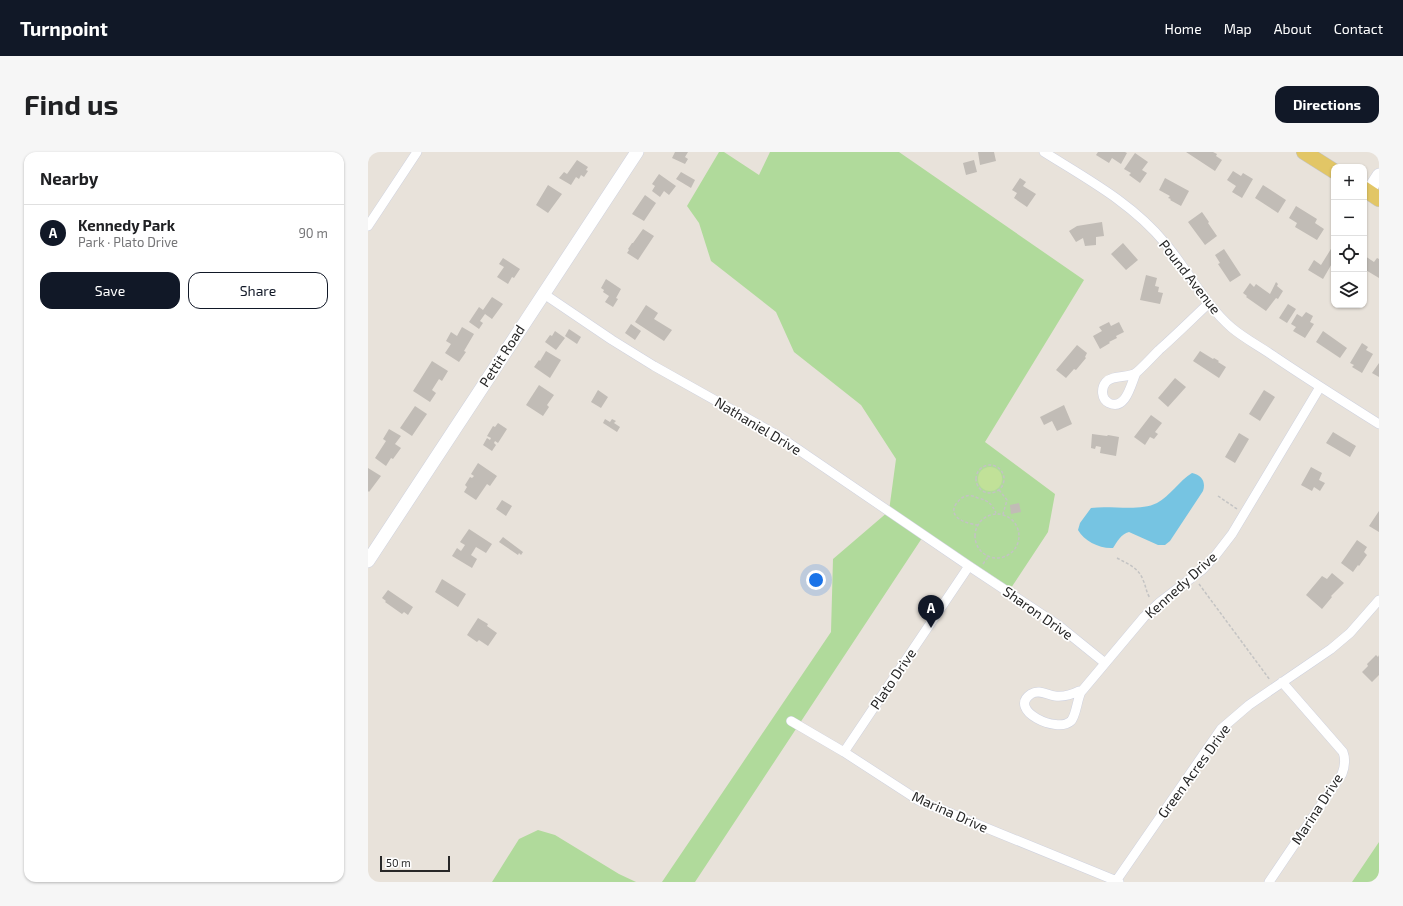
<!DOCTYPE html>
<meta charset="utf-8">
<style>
:root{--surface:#fff;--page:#f6f6f6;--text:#202124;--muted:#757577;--line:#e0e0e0;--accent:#111827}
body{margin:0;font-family:"Exo 2",sans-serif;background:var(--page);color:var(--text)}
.controls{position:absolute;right:12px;top:12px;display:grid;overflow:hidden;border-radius:8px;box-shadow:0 1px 3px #0004}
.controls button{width:36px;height:36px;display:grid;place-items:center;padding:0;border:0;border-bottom:1px solid var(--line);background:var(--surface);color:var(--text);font:20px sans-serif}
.scale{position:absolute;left:12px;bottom:10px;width:70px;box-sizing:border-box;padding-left:4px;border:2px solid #272727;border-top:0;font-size:11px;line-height:14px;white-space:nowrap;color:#272727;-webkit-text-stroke:3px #fff;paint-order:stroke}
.you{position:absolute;left:448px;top:428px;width:14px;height:14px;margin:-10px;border:3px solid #fff;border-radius:50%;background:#1a73e8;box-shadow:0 0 0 6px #1a73e833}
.badge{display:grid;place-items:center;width:26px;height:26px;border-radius:50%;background:var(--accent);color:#fff;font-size:13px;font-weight:700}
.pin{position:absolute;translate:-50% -33px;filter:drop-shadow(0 1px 2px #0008)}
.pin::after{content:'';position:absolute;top:21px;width:14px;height:12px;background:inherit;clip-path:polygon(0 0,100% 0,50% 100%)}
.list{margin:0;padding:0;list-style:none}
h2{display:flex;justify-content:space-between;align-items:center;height:52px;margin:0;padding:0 16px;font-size:17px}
h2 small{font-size:13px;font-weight:400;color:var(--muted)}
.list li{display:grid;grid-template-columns:26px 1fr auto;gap:12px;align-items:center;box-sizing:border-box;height:56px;padding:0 16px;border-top:1px solid var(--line)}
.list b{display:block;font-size:15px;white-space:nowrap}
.list p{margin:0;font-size:13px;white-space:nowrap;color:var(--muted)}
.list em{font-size:13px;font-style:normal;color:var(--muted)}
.actions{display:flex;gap:8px;padding:12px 16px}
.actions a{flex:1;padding:9px 0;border:1px solid var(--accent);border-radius:12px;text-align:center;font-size:14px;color:var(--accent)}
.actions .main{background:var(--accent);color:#fff}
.icon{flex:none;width:22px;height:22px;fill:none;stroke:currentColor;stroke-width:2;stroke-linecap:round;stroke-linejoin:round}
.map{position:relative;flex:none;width:1011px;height:730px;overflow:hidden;border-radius:12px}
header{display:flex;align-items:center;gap:24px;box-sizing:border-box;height:56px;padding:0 20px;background:var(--accent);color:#fff}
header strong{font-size:19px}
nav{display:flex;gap:22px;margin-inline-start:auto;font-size:14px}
.intro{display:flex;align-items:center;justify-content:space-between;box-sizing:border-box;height:96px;padding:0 24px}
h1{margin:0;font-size:28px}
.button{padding:10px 18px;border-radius:12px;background:var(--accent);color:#fff;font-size:14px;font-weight:700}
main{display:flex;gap:24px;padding:0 24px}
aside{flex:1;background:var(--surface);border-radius:12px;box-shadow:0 1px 3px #0004}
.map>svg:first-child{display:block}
.green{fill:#b0da9b}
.pitch{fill:#c1e198}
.water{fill:#76c4e2}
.building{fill:#c1bcb6}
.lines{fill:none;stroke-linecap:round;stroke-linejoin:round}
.street-casing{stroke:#cfd2df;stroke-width:10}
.secondary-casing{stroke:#cfd2df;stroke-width:14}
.primary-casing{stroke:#c3c3c3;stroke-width:16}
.path{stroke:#c3c3c3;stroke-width:1.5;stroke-dasharray:3 2;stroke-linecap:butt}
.street{stroke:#fff;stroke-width:9}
.secondary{stroke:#fff;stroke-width:13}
.primary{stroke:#e2c666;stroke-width:15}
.labels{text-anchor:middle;stroke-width:3.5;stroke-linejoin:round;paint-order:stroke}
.street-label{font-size:14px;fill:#272727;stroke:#fff}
</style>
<header>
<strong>Turnpoint</strong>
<nav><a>Home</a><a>Map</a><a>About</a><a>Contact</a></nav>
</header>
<div class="intro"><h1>Find us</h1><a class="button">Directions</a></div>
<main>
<aside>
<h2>Nearby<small></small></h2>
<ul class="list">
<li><span class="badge">A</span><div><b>Kennedy Park</b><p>Park · Plato Drive</p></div><em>90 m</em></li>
</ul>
<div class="actions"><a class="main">Save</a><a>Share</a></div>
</aside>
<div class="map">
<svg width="1011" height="730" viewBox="0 0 1011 730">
<rect width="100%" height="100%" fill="#e8e2da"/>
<!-- green -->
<path class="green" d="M351,0H356L391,23L402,0H531L716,128L617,290L687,342L680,380L643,436L558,380L327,730H294L463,480L465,407L521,359L528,307L493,253L426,200L408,160L343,109L331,71L319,54Z
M170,678L187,683L251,722L268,730H124L151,687Z
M1011,690V730H984Z"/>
<!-- pitch -->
<path class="pitch" d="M610 327a12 12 0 1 1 24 0a12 12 0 1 1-24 0Z"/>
<!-- water -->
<path class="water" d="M824,321C834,323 838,330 835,339L802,389L797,393H790L761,380C753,382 749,390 745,396C732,397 716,389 710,378L712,371L723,356C743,353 771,360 789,351C802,344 811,329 824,321Z"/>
<!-- building -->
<path class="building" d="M307,0H320L317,5L320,7L317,12L304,6Z
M610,0H626L628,9L612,13Z
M730,0H757L759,1L753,12L744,6L741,11L728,3Z
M818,0H845L849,2L848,4L854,8L847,19Z
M767,1L780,10L774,18L779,21L772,31L761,23L763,21L756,17Z
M209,8L220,15L218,18L220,19L216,25L213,23L211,27L208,25L203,33L191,26L196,20L199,22Z
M606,8L609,20L598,23L595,11Z
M865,19L873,24L875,21L885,27L874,46L864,40L868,34L859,28Z
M313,20L327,28L323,36L308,27Z
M291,22L308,34L301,43L296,39L292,45L284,39L287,34L284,32Z
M652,26L658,30L655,34L668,42L659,55L646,46L649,41L644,38Z
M797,26L821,39L813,54L802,48L803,47L800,46L802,44L791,38Z
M180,33L194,42L180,61L168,53Z
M895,33L918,48L910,61L887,46Z
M277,43L288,51L276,69L264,62Z
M928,54L949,67L947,71L956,77L949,88L927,75L929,71L921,66Z
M834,60L841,70L840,71L849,84L837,93L820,70Z
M734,70L736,84L728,85V93L717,94L715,86L708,90L701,79L709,74Z
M275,77L286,84L270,108L259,101L261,98L260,97L264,91H265Z
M755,91L770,108L758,118L743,102Z
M966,92V108L955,127L940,118L946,108L953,113Z
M856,97L873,123L862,130L850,112L852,111L847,103Z
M997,104L1006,110L1009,106L1011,107V126L996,117Z
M135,106L152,117L146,126L144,125L140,132L129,125L136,115L131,112Z
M778,123L789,126L787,134L791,135L790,140L795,141L792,152L772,148Z
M238,127L253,137L248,146L250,147L245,155L237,150L241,144L235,140L236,138L233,136Z
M908,130L910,132L909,134L915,139L910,147L908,146L898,159L878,145L879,144L875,141L882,131L886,135L888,132L902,142Z
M124,145L135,152L124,167L117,162L112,169L115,171L111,177L101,170L111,155L115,158Z
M920,152L928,157L919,171L911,166Z
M278,153L290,161L286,167L304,178L296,189L267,170Z
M938,160L945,164L942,170L946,172L937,186L925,179L928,175L923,172L929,162L934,165Z
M741,170L743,174L751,170L756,180L748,184L749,186L741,190L742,191L732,197L725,184L734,179L731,175Z
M263,172L273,179L267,188L257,181Z
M94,175L106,182L96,199L98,200L91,210L77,201L83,192L78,189L83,180L89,184Z
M201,177L213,185L209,192L197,184Z
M187,179L197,186L188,198L177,190L182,183L184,184Z
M955,179L979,196L972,206L948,190Z
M994,191L1000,195L998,198L1005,202L994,221L984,215L986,213L982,211Z
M709,193L719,201L717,205L718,206L708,218L706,217L698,226L688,218Z
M178,199L193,208L182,226L166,215L171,208L172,209Z
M832,199L845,207L846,206L851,209L850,210L858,215L851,226L825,209Z
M64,209L80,219L74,229L71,227L64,238L68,241L62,250L45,239Z
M1011,211V225L1004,221Z
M807,226L818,235L800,255L790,246Z
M171,233L186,243L179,253L181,255L175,264L158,253Z
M230,238L240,245L233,256L223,250Z
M896,238L907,245L892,269L881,262Z
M696,253L704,272L689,279L684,269L676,273L672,265Z
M47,254L59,262L44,284L32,276Z
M783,263L794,271L787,280L790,282L786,287L782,285L777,293L766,285Z
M237,267L242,270L244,267L248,269L246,271L252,275L249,280L235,271Z
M130,271L139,277L130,291L127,289L126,291L128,293L124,299L115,293L119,286L122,288L123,286L119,284L125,274L127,275Z
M21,277L33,284L27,292L33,296L25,307L23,306L18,314L7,306L18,289L15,287Z
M965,280L988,294L982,305L958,291Z
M871,281L881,287L867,311L857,305Z
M724,282L739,284L740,283L751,285L748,304L732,301L733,295L728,294L727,297L723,296Z
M110,311L129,324L122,334L119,332L108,348L96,340L99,335L97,333L102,325L104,326L106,324L103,322Z
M943,315L954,321L951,328L957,331L952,339L946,335L944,339L933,333Z
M0,316L13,324L1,340L0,339Z
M134,348L144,354L138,364L128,357Z
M651,351L653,360L643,362L642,353Z
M1011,359V380L1001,374Z
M101,377L124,392L118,401L108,395L103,403L109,407L104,416L84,404L89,396L93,399L97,393L92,390Z
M135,385L155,400L153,403L151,401L150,403L131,390Z
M989,388L999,395L996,400L999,403L991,414L990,413L985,420L973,411Z
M964,421L976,431L963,444L964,445L954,457L938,443L954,424L959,427Z
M74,427L98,442L90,455L67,440Z
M20,438L45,455L40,463L36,460L34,462L17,450L18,449L14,446Z
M110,466L120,472L119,474L129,481L120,494L111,488L109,490L99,483Z
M1008,503L1010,505L1011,503V523L1004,530L994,520L1000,514L999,512Z"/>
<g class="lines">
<defs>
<path id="street" d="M676,0C719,27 764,51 797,91C820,118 836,152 864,176C877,187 893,195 907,205C941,228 976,250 1011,272
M0,74L49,0
M176,142L244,188L286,214L409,283L601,414L690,473L737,511
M768,221C763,232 758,259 741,251C733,247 733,236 738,230C746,222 761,227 769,220C777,213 784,205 791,198C808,183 824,167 840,152
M713,540L711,539C703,543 696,545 687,544C679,543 671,537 663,542C639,558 689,582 703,569C708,564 709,548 713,540L776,465L792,450L834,418L847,404L864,382L952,235
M423,569L476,600L550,648L751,730
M476,600L601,414
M748,729L853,577L881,553L963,497L982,481L1011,448
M901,730L974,622C977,614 978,608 975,600L914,530"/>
<path id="secondary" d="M1000,40L1011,23
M0,409L269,0"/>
<path id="primary" d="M936,0L966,19
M996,37L1011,47"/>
</defs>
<!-- street casing -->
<use href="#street" class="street-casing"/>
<!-- secondary casing -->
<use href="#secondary" class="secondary-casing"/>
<!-- primary casing -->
<use href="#primary" class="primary-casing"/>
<!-- path -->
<path class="path" d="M608 327a14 14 0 1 1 28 0a14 14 0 1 1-28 0Z
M631,338L639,348L635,362
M850,344L869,357
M607 384a22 22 0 1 1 44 0a22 22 0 1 1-44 0Z
M610,373C600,372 579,366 588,352C591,348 594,345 598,344C602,343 606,344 610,346C621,349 623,351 628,361
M749,406C760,412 771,416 775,428C778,434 778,440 782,446
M615,412L620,405
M831,432L902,528"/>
<!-- street -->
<use href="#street" class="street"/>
<!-- secondary -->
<use href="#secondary" class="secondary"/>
<!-- primary -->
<use href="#primary" class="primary"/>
</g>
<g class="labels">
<!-- street labels -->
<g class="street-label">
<text transform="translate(822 125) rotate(52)" y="5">Pound Avenue</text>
<text transform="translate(134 204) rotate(-57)" y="5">Pettit Road</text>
<text transform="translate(390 274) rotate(31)" y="5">Nathaniel Drive</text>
<text transform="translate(813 433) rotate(-42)" y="5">Kennedy Drive</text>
<text transform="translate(670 461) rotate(35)" y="5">Sharon Drive</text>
<text transform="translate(525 527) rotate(-56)" y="5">Plato Drive</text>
<text transform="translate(826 619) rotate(-54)" y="5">Green Acres Drive</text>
<text transform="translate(949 657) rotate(-57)" y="5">Marina Drive</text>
<text transform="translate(582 660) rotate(24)" y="5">Marina Drive</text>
</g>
</g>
</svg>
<div class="controls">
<button>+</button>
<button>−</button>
<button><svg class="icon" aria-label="locate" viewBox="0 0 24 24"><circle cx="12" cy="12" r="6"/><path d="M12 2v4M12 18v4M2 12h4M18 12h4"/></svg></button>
<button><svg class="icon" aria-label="layers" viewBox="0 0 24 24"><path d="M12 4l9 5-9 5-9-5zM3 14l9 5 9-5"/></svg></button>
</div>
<div class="scale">50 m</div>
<div class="you"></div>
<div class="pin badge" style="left:563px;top:476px">A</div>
</div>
</main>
